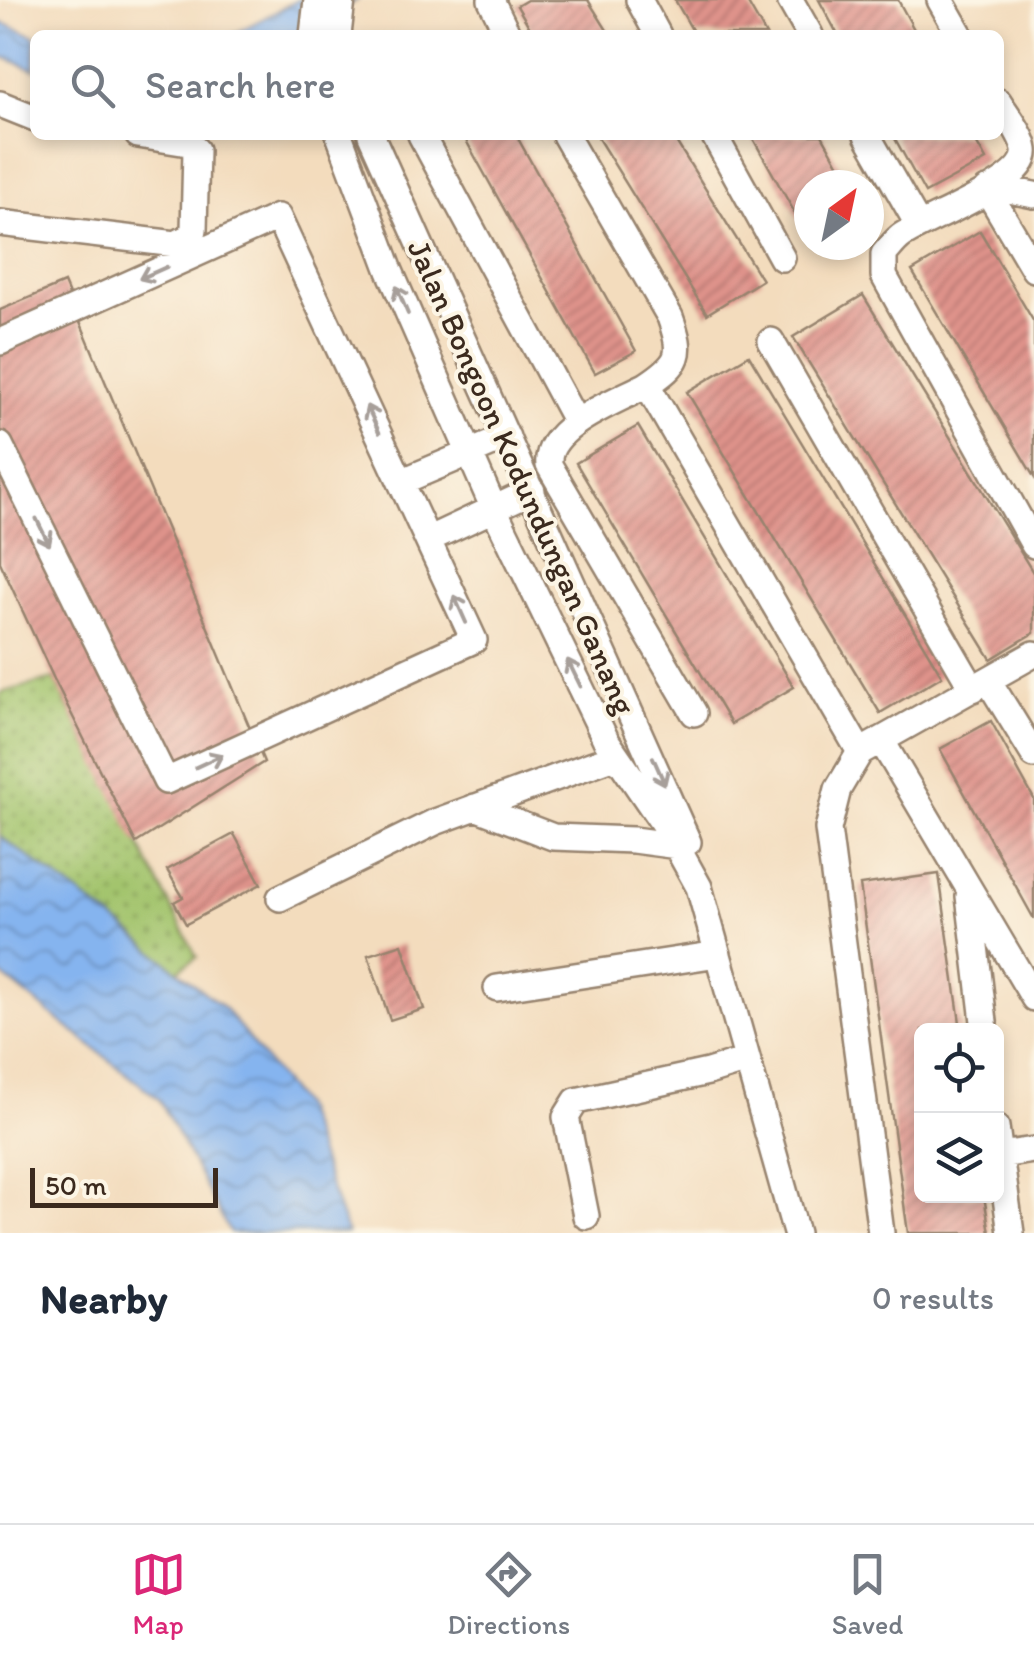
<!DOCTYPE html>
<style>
:root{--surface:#fff;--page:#f6f6f7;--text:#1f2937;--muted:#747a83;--line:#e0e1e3;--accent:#db2777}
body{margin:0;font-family:Itim,sans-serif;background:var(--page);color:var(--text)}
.controls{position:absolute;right:30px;bottom:30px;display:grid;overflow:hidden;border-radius:15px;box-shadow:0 5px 15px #0003}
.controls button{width:90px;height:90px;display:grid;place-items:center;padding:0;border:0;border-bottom:2px solid var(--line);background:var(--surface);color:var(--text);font:50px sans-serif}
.compass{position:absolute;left:794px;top:170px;width:90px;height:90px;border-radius:50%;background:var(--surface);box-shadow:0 5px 15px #0003;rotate:33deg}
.scale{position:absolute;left:30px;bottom:25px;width:188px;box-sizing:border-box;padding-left:10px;border:5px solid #3b2a1e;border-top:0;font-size:28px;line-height:35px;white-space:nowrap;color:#3b2a1e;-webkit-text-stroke:8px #fcf5e5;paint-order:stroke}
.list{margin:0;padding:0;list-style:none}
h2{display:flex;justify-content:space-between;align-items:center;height:130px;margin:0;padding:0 40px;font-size:42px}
h2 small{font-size:32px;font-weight:400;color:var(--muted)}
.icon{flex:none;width:55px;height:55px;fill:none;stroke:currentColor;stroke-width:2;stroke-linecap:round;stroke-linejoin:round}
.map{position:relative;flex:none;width:1034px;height:1233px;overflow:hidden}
.search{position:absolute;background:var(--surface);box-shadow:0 5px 15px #0003;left:30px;right:30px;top:30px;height:110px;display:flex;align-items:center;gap:25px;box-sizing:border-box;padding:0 35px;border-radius:15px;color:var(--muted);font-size:38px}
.sheet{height:290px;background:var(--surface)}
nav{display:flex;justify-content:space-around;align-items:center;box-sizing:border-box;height:140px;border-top:2px solid var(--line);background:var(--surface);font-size:28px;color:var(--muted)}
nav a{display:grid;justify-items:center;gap:5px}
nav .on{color:var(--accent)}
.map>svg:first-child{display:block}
.grass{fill:url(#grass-dots);stroke:#6f7746;stroke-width:2.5}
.water{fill:url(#water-waves);stroke:#606f86;stroke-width:2.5}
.building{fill:url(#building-hatch)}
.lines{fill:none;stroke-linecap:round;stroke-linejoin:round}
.minor-casing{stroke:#97836e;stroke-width:30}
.minor{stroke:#fff;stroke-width:25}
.oneway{stroke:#a79f9a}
.labels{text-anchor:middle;stroke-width:8;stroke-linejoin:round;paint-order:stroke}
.street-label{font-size:32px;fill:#3b2a1e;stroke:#fcf5e5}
</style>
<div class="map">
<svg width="1034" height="1233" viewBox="0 0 1034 1233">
<defs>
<pattern id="grass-dots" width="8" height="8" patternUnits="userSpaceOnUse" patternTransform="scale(2.5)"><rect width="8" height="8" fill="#a3c46d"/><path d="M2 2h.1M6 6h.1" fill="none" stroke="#869f59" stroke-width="1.8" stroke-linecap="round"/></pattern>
<pattern id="water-waves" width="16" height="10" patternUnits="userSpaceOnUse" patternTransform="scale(2.5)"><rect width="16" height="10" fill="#85b4ef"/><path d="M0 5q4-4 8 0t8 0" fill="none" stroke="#6e93c1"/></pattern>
<pattern id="building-hatch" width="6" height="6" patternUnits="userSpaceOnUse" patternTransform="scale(2.5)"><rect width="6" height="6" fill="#df938b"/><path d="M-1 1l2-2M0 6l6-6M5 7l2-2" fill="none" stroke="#b67871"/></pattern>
</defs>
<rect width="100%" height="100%" fill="#fcf5e5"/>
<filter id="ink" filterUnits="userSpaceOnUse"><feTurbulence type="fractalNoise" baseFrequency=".01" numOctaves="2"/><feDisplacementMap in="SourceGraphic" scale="20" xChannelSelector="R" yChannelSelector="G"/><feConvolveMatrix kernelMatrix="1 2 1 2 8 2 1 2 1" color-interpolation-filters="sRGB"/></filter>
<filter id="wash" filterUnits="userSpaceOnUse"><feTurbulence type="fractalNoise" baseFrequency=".0048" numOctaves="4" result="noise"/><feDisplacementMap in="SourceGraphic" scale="40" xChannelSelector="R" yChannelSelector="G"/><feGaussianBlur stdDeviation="2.25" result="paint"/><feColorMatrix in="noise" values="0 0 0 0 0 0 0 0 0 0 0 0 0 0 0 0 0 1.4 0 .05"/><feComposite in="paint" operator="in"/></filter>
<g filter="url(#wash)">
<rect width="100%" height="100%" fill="#f3dcbd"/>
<!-- grass -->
<path class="grass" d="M54,679L197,957L177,971L0,836V693Z"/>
<!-- water -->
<path class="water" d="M298,0H357L296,35H232Z
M0,22L35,36V70L0,56Z
M0,836L121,925L225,1009L302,1107L347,1233H230L159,1099L0,974Z"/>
<g id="blocks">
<!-- building -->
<path class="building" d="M527,0H588L610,35H534L517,6Z
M675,0H746L766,35H695Z
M819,0H898L917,35H838Z
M463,135H516L636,351L595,373Z
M596,135H672L762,280L707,314Z
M751,135H822L850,185H809V238Z
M893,135H972L986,160L925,193Z
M980,231L1034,322V477L912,271Z
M64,283L264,762L136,843L54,679L0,562V310Z
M863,295L1034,574V633L991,659L793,337Z
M749,355L942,676L880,713L687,392Z
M638,426L794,687L731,724L576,463Z
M991,721L1034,799V919L940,749Z
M234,834L261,884L186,924L174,902L183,897L167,870Z
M939,874L961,1030H922V1196H984L990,1233H908L860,885Z
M402,944L424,1009L390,1020L368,955Z"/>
</g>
</g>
<g filter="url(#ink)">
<use href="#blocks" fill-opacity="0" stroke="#97836e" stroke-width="2.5"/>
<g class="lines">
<defs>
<path id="minor" d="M491,0L508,35
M639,0L658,35
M790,0L810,35
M940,0L960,35
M313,35L317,0
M338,35L342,0
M999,102C1007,115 1023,135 1025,150C1030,183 924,219 900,237C894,242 889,249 884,254V276L1034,545
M0,104L35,118
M339,135L390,271L494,509L606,740L667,829L699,887L796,1233
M371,135L688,842
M421,135L576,422
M565,135L670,317C684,355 680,363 647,385L860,752
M714,135L782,258
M867,135L919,226
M994,187L1034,195
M987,190L1034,269
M0,223L176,244L189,237L194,230L196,150L188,143L138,135
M771,341L973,689
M0,342L278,217L474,640L166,781L0,445
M647,385C619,400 544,427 549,465L694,713
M403,481L507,437
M429,539L532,491
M988,680L1034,755
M881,740L1034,998
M475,807L553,837L633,840L678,846
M969,896L985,1030
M280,898L435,822L615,756
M497,988L718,954
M996,1127L1011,1233
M1000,1155L1034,1150
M586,1216L566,1117L576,1101L708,1072L747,1060
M881,1233L828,829L838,789L860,752L1034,654"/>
</defs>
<!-- minor casing -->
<use href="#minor" class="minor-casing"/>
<!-- minor -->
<use href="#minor" class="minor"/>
</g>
<!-- one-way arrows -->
<defs><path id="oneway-shaft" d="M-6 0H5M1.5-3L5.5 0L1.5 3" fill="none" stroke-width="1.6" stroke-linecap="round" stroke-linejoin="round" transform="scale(2.5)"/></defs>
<g class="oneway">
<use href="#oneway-shaft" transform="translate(153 273) rotate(156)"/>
<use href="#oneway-shaft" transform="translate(402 300) rotate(-113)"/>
<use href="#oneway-shaft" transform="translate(373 419) rotate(-115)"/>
<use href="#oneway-shaft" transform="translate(43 532) rotate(64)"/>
<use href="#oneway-shaft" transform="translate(460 609) rotate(-114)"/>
<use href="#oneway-shaft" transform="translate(574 673) rotate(-116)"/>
<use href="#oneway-shaft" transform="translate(209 761) rotate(-25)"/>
<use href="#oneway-shaft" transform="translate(659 771) rotate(66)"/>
</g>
</g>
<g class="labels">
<!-- street labels -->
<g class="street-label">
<text transform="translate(522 477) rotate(66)" y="11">Jalan Bongoon Kodundungan Ganang</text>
</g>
</g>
</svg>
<div class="controls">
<button><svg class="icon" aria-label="locate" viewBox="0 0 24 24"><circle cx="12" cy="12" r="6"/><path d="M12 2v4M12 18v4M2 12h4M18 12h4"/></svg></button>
<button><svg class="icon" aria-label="layers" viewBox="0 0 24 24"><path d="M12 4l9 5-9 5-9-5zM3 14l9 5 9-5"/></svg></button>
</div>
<svg class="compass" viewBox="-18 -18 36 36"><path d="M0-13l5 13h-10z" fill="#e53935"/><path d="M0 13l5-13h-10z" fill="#747a83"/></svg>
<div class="scale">50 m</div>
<div class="search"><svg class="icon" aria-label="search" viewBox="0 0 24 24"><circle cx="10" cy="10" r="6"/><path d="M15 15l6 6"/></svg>Search here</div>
</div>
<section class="sheet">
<h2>Nearby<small>0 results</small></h2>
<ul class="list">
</ul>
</section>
<nav>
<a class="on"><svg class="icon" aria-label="map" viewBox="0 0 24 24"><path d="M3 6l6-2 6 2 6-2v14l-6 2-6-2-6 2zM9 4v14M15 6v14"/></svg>Map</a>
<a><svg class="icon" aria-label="directions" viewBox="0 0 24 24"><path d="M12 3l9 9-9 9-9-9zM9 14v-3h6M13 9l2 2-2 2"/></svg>Directions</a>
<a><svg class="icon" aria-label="saved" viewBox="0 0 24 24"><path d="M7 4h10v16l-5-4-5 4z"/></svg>Saved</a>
</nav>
